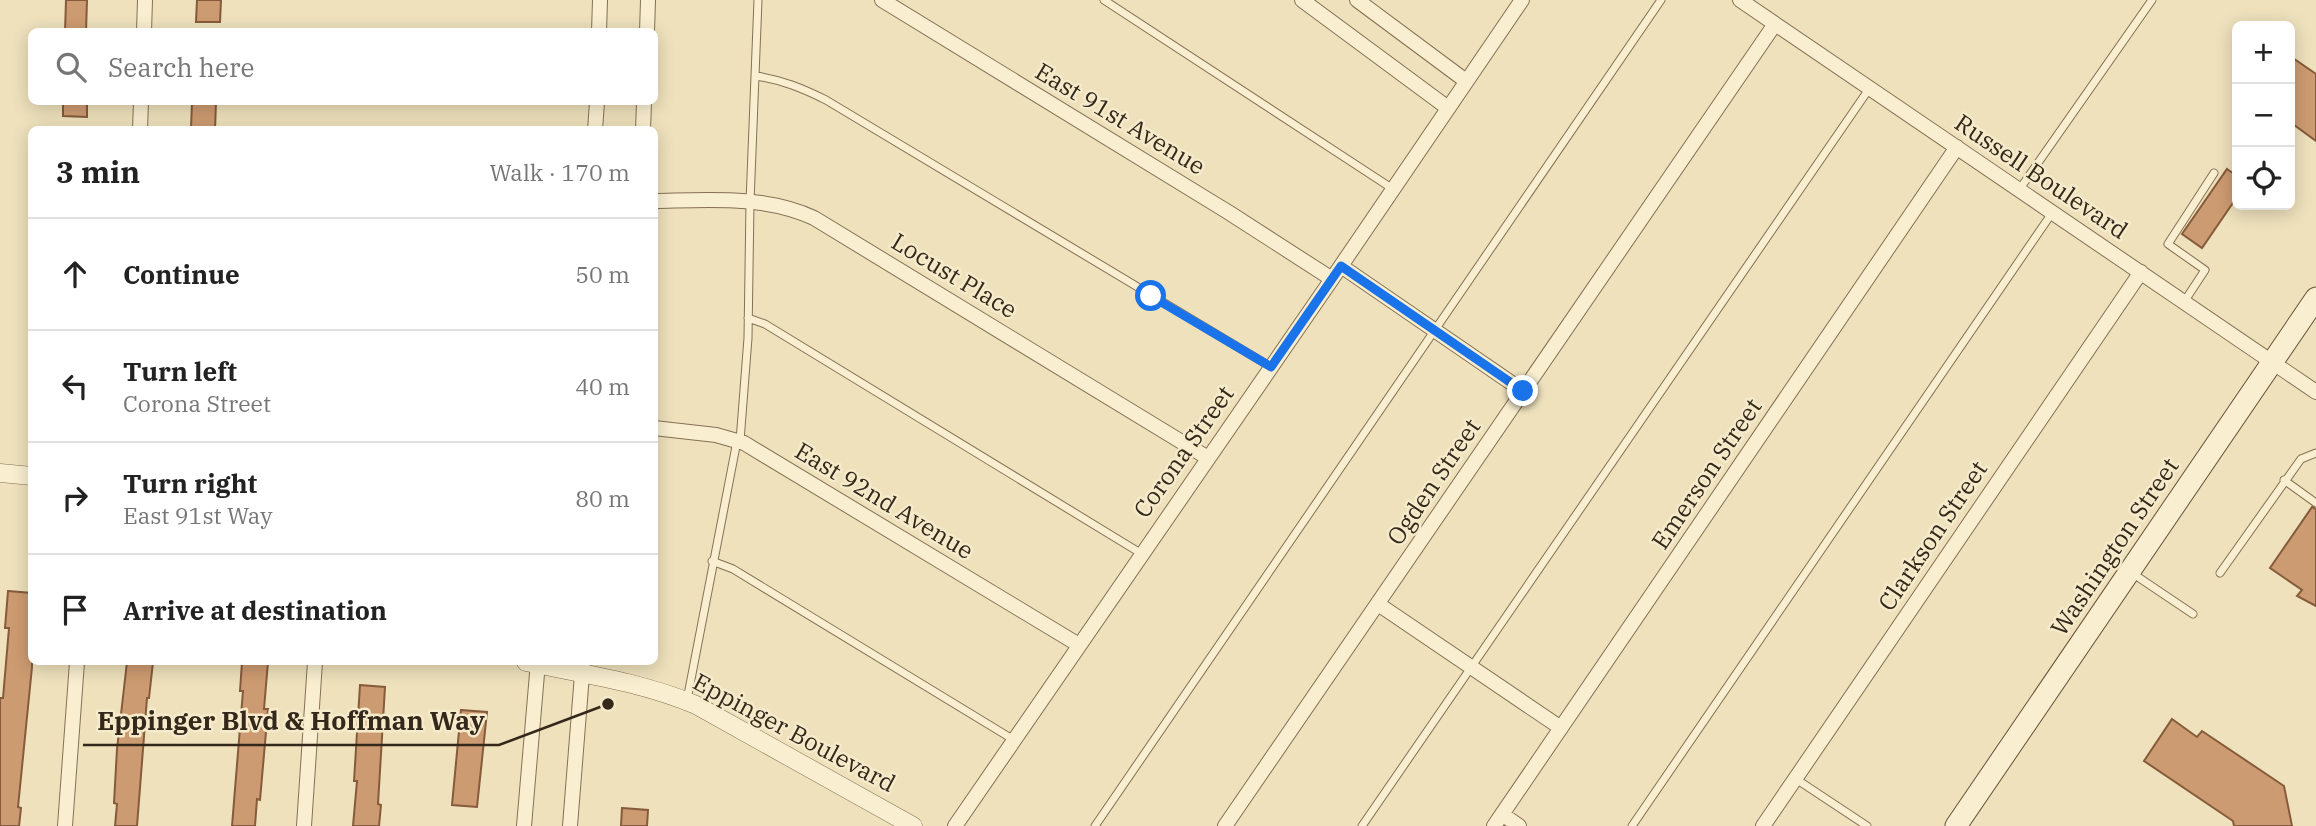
<!DOCTYPE html>
<meta charset="utf-8">
<style>
:root{--surface:#fff;--page:#f2f2f2;--text:#222;--muted:#767676;--line:#e0e0e0}
body{margin:0;font-family:"IBM Plex Serif",serif;background:var(--page);color:var(--text)}
.controls{position:absolute;right:21px;top:21px;display:grid;overflow:hidden;border-radius:10px;box-shadow:0 4px 18px #0003}
.controls button{width:63px;height:63px;display:grid;place-items:center;padding:0;border:0;border-bottom:2px solid var(--line);background:var(--surface);color:var(--text);font:35px sans-serif}
.stop{position:absolute;width:21px;height:21px;margin:-16px;border:5px solid #1a73e8;border-radius:50%;background:#fff}
.stop.end{background:#1a73e8;border-color:#fff;box-shadow:0 2px 7px #0008}
.list{margin:0;padding:0;list-style:none}
h2{display:flex;justify-content:space-between;align-items:center;height:91px;margin:0;padding:0 28px;font-size:30px}
h2 small{font-size:23px;font-weight:400;color:var(--muted)}
.list li{display:grid;grid-template-columns:46px 1fr auto;gap:21px;align-items:center;box-sizing:border-box;height:112px;padding:0 28px;border-top:2px solid var(--line)}
.list b{display:block;font-size:26px;white-space:nowrap}
.list p{margin:0;font-size:23px;white-space:nowrap;color:var(--muted)}
.list em{font-size:23px;font-style:normal;color:var(--muted)}
.icon{flex:none;width:38px;height:38px;fill:none;stroke:currentColor;stroke-width:2;stroke-linecap:round;stroke-linejoin:round}
.map{position:relative;flex:none;width:2316px;height:826px;overflow:hidden}
.search{position:absolute;background:var(--surface);box-shadow:0 4px 18px #0003;left:28px;top:28px;width:630px;height:77px;display:flex;align-items:center;gap:18px;box-sizing:border-box;padding:0 24px;border-radius:10px;color:var(--muted);font-size:26px}
.panel{position:absolute;background:var(--surface);box-shadow:0 4px 18px #0003;left:28px;top:126px;width:630px;height:539px;border-radius:10px}
.map>svg:first-child{display:block}
.building{fill:#cd9b71;stroke:#855b3b;stroke-width:2}
.lines{fill:none;stroke-linecap:round;stroke-linejoin:round}
.service-casing{stroke:#857155;stroke-width:9}
.minor-casing{stroke:#857155;stroke-width:16}
.tertiary-casing{stroke:#857155;stroke-width:19}
.secondary-casing{stroke:#675239;stroke-width:23}
.service{stroke:#f9eecf;stroke-width:7}
.minor{stroke:#f9eecf;stroke-width:14}
.tertiary{stroke:#f9eecf;stroke-width:18}
.secondary{stroke:#f9eecf;stroke-width:21}
.route{stroke:#1a73e8;stroke-width:9}
.labels{text-anchor:middle;stroke-width:5;stroke-linejoin:round;paint-order:stroke}
.street-label{font-size:24px;fill:#34281b;stroke:#f5ebcb}
.leader{fill:none;stroke:#34281b;stroke-width:2.5}
.callout-dot{fill:#34281b;stroke:#f5ebcb;stroke-width:2.5}
.callout-label{font-size:26px;text-anchor:middle;font-weight:bold;fill:#34281b;stroke:#f5ebcb;stroke-width:5;stroke-linejoin:round;paint-order:stroke}
</style>
<div class="map">
<svg width="2316" height="826" viewBox="0 0 2316 826">
<rect width="100%" height="100%" fill="#eee1bc"/>
<!-- building -->
<path class="building" d="M66,0H87L86,32H65Z
M197,0H221L220,22H196Z
M2290,56L2316,74V141L2290,122Z
M63,102H87V117L63,116Z
M192,102H216L215,130L191,129Z
M2227,169L2237,176V197L2202,248L2182,234Z
M2312,507L2316,509V606L2297,596L2302,590L2270,568Z
M8,591L32,593L29,655L32,656V667L18,807L21,808L19,826H0V698H3L9,628H5Z
M127,662H153L149,698H147L137,826H115L117,804L114,803L117,749Z
M242,662H268L264,709H268L260,800L257,799L255,826H232L243,691H240Z
M360,685L385,687L378,804L381,805L379,826H353L357,781H354Z
M461,710L487,712L477,807L452,805Z
M2172,719L2197,737L2202,731L2284,786L2292,826H2234L2233,821L2144,761Z
M622,808L648,810L647,826H621Z"/>
<g class="lines">
<defs>
<path id="service" d="M1104,0L1393,189
M756,76C782,80 802,88 826,100L1271,367
M2019,190L2152,0
M2184,302L2205,270L2168,244L2214,173
M748,318L765,324L1142,554
M740,441L748,338L750,202L758,0
M2284,480L2316,503
M712,561L733,569L1014,740
M2132,573L2193,614
M2220,573L2301,459L2316,453
M687,700L737,441
M1796,779L1867,826
M1095,826L1661,0
M1362,826L1869,89
M1632,826L2052,213"/>
<path id="minor" d="M882,0L1228,212L1332,279
M1302,0L1448,108
M1357,0L1466,81
M1740,0L2316,392
M144,32L145,0
M599,32L600,0
M647,32L648,0
M140,130L141,102
M595,130L597,102
M643,130L644,102
M654,201C708,200 765,195 814,218L1208,458
M1341,266L1523,391
M654,428L716,435L744,443L1079,645
M1378,604L1561,728
M1502,814L1519,826
M65,826L77,662
M304,826L315,662
M524,826L538,662
M570,826L583,662
M955,826L1332,279L1522,0
M1225,826L1775,24
M1494,826L1957,147
M1763,826L2141,272"/>
<path id="tertiary" d="M0,473L32,476
M526,662C584,674 641,682 696,705L913,826"/>
<path id="secondary" d="M1956,826L2316,298"/>
</defs>
<!-- service casing -->
<use href="#service" class="service-casing"/>
<!-- minor casing -->
<use href="#minor" class="minor-casing"/>
<!-- tertiary casing -->
<use href="#tertiary" class="tertiary-casing"/>
<!-- secondary casing -->
<use href="#secondary" class="secondary-casing"/>
<!-- service -->
<use href="#service" class="service"/>
<!-- minor -->
<use href="#minor" class="minor"/>
<!-- tertiary -->
<use href="#tertiary" class="tertiary"/>
<!-- secondary -->
<use href="#secondary" class="secondary"/>
</g>
<g class="lines">
<!-- route -->
<path class="route" d="M1151,296L1271,367L1341,266L1523,391"/>
</g>
<g class="labels">
<!-- street labels -->
<g class="street-label">
<text transform="translate(1120 119) rotate(31)" y="8">East 91st Avenue</text>
<text transform="translate(2041 177) rotate(34)" y="8">Russell Boulevard</text>
<text transform="translate(954 276) rotate(31)" y="8">Locust Place</text>
<text transform="translate(1184 452) rotate(-55)" y="8">Corona Street</text>
<text transform="translate(1707 474) rotate(-56)" y="8">Emerson Street</text>
<text transform="translate(1434 482) rotate(-56)" y="8">Ogden Street</text>
<text transform="translate(884 501) rotate(31)" y="8">East 92nd Avenue</text>
<text transform="translate(1933 536) rotate(-56)" y="8">Clarkson Street</text>
<text transform="translate(2115 547) rotate(-56)" y="8">Washington Street</text>
<text transform="translate(794 733) rotate(28)" y="8">Eppinger Boulevard</text>
</g>
</g>
<!-- callouts -->
<path class="leader" d="M608 704L499 745H83"/>
<circle class="callout-dot" cx="608" cy="704" r="7"/>
<g class="callout-label">
<text x="291" y="730">Eppinger Blvd &amp; Hoffman Way</text>
</g>
</svg>
<div class="controls">
<button>+</button>
<button>−</button>
<button><svg class="icon" aria-label="locate" viewBox="0 0 24 24"><circle cx="12" cy="12" r="6"/><path d="M12 2v4M12 18v4M2 12h4M18 12h4"/></svg></button>
</div>
<div class="stop" style="left:1151px;top:296px"></div>
<div class="stop end" style="left:1523px;top:391px"></div>
<div class="search"><svg class="icon" aria-label="search" viewBox="0 0 24 24"><circle cx="10" cy="10" r="6"/><path d="M15 15l6 6"/></svg>Search here</div>
<section class="panel">
<h2>3 min<small>Walk · 170 m</small></h2>
<ul class="list">
<li><svg class="icon" aria-label="ahead" viewBox="0 0 24 24"><path d="M12 20V5M6 11l6-6 6 6"/></svg><div><b>Continue</b></div><em>50 m</em></li>
<li><svg class="icon" aria-label="left" viewBox="0 0 24 24"><path d="M17 20v-9H6M10 6l-5 5 5 5"/></svg><div><b>Turn left</b><p>Corona Street</p></div><em>40 m</em></li>
<li><svg class="icon" aria-label="right" viewBox="0 0 24 24"><path d="M7 20v-9h11M14 6l5 5-5 5"/></svg><div><b>Turn right</b><p>East 91st Way</p></div><em>80 m</em></li>
<li><svg class="icon" aria-label="arrive" viewBox="0 0 24 24"><path d="M6 21V4h12l-3 4 3 4H6"/></svg><div><b>Arrive at destination</b></div></li>
</ul>
</section>
</div>
